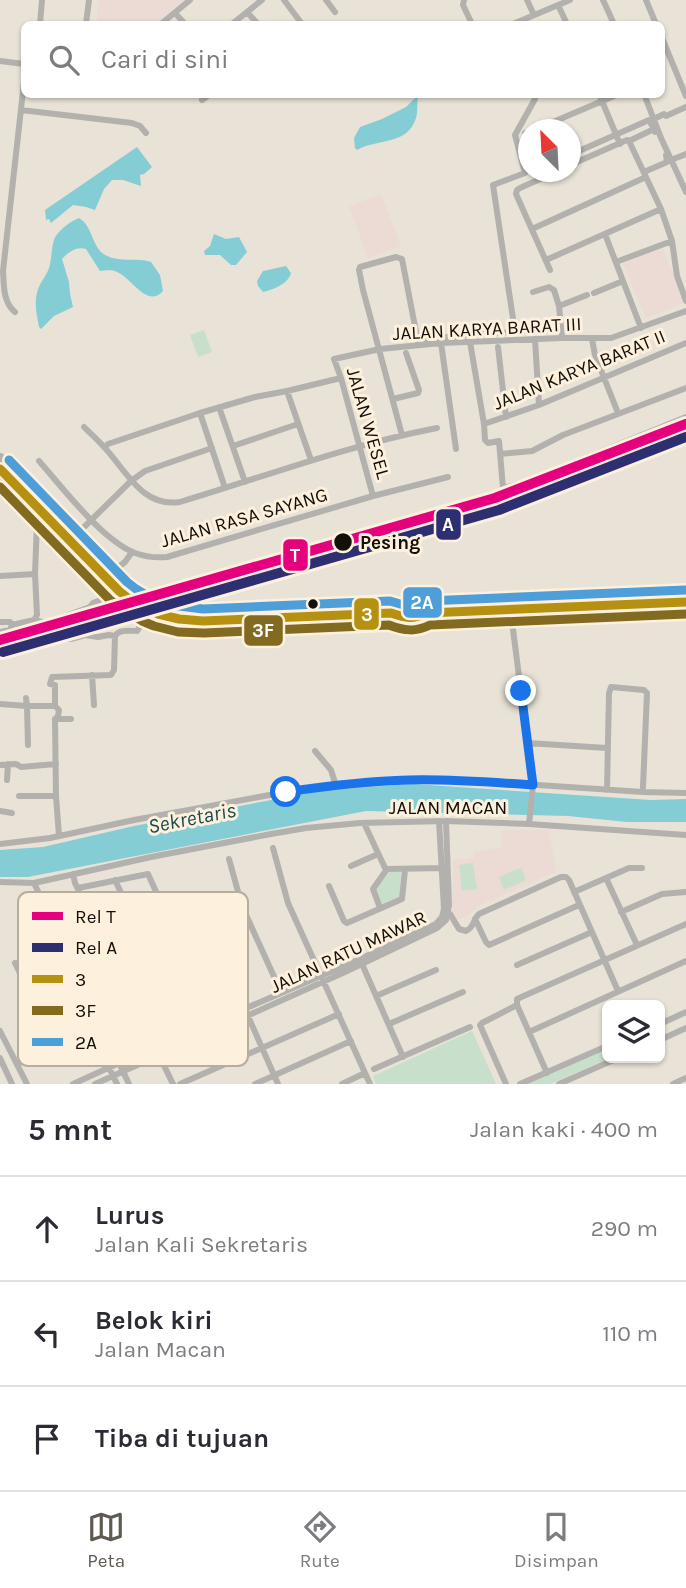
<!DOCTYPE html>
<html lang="id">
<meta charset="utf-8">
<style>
:root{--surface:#fff;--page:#f2f2f3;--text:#2b2b33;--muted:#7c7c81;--line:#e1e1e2;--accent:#5e5951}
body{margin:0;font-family:Karla,sans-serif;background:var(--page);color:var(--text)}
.controls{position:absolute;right:21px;bottom:21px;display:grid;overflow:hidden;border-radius:10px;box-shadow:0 2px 5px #0004}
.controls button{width:63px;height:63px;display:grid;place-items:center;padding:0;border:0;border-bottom:2px solid var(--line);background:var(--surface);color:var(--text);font:35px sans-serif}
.compass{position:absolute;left:518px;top:119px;width:63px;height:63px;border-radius:50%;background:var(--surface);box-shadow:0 2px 5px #0004;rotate:336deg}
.stop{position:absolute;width:21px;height:21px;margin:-16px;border:5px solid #1a73e8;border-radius:50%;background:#fff}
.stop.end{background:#1a73e8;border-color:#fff;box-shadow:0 2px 7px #0008}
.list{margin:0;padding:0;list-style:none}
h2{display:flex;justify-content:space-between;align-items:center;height:91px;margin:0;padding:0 28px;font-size:30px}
h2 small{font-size:23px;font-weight:400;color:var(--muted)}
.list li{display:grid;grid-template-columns:46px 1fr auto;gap:21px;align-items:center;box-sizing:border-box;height:105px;padding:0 28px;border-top:2px solid var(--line)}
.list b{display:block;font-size:26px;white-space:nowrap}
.list p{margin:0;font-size:23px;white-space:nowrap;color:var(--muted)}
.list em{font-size:23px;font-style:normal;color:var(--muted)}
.icon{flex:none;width:38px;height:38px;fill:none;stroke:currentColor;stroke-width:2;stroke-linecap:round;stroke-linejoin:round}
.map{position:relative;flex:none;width:686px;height:1084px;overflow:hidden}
.search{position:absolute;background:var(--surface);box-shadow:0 2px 5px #0004;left:21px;right:21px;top:21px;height:77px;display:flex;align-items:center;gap:18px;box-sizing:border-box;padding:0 24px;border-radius:10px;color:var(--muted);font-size:26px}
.sheet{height:406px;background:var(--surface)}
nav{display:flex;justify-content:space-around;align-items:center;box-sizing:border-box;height:98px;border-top:2px solid var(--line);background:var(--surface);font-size:19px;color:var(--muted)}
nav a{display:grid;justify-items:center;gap:4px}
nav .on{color:var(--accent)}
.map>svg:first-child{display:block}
.education{fill:#ecdad4}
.green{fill:#c8dfcb}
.water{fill:#85cdd5}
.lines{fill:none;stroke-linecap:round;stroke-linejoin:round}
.street{stroke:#b3b1ae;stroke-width:6}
.highway{stroke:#b3b1ae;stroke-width:10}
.bus-1-casing{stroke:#fdf1dd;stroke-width:14}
.bus-2-casing{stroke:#fdf1dd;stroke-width:14}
.bus-3-casing{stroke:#fdf1dd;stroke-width:14}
.bus-1{stroke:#b59011;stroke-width:9}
.bus-2{stroke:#826a20;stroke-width:9}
.bus-3{stroke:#4d9ed9;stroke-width:9}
.rail-1-casing{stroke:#fdf1dd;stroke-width:16}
.rail-2-casing{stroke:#fdf1dd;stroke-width:16}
.rail-1{stroke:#e5007d;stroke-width:10}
.rail-2{stroke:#2e2f70;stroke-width:10}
.route{stroke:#1a73e8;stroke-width:9}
.stop-dot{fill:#130f09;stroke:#fdf1dd;stroke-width:2.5}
.labels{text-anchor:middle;stroke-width:6;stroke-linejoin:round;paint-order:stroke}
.street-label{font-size:19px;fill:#130f09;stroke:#fdf1dd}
.stop-label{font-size:19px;font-weight:bold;fill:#130f09;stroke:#fdf1dd;text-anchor:start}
.water-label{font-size:21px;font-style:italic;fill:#1a4950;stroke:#fdf1dd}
.key{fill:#fdf1dd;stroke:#b7ad9d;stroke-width:2}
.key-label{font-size:19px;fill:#130f09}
.line-badge{stroke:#fdf1dd;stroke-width:2.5}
.badge-label{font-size:19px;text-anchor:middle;font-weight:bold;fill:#fff}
</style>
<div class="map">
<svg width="686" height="1084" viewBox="0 0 686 1084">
<rect width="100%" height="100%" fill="#e8e2d7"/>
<!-- education -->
<path class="education" d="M99,0H184L156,24H137L97,20Z
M381,194L401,246L368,258L349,206Z
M662,248L685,302L646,318L623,264Z
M501,830H549L556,872L478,906L468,915L456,921L452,917L453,860L473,858L474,852L502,847Z"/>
<!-- green -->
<path class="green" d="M204,330L212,352L198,357L190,335Z
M473,863L477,889L462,891L459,865Z
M521,868L526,880L504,890L499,877Z
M389,872H401L400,897L381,906L375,889Z
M472,1031L496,1084H376L373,1076Z
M607,1047V1058H609L550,1084H521Z"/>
<!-- water -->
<path class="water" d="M418,95C417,102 418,111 416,118C407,146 378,138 357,150L355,148L354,138L360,127L382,119L406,107Z
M137,147L152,167L144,174L140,175L141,186L123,180H112L104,189L95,210L86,207L73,205L51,223L49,219L46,220L45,210Z
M79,218C93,226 91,246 105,255C120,263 136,257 151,262L160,275L163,291C147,309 131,277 117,272C111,269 105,271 100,271L86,249C77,246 68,252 62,259L69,282L70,294L73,307L54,316L41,329L39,327C37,316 34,304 37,293C39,283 46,277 49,268C52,259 51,249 54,240C57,231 71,221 79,218Z
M214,234L226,239L239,237L247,252L236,265H231L220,255H205L204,251L210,246Z
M286,266L291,273C289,283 273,290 263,292L258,286L257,281L263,271Z
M413,784L651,800L686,799V822H627L568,816L366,811L28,877H0V850L43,847L134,826L324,790Z"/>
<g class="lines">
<!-- street -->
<path class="street" d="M284,0L302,24
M326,0L335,12
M464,0L463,5L472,24
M527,0L534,15
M603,0L614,24
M646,0L656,24
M558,5L567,24
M247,12L258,24
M175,13L185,24
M40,24L42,0
M86,24L89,0
M161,24L190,0
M232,24L262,0
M513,24L570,0
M662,38L686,96
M0,61L24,64
M599,94L620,144
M644,94L661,138L686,192
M202,100L210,94
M21,110L132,123L140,126L146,133
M654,119L664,114L666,116L686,107
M534,130L619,94
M525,133L528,132
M629,141L654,129L655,132
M570,155L649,120L654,129
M671,160L686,154
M570,165L627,140L629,141L661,209L672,241L677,276L686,301
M644,172L667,162L666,155
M532,229L646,177
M605,234L641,328
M546,260L661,209
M616,262L672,241
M550,270L516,194L517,190L520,188L556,172
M533,292L549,287L554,290L559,306L562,338
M594,293L623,281
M559,306L587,295
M15,312C3,302 4,286 3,271L24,82
M418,339L515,332L493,185L525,173L515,135L535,99L534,94
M535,339L539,405
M592,339L595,355L618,413
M470,342L484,424L485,440L488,443L499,441L503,488L524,483L686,417
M441,343L456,449
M498,347L506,417
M287,391L311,460
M393,399L418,393L419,390L406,353
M219,407L245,482
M200,413L225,488
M484,424L539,405L686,343
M84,427C91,434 98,440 104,447C126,470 142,508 180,502C266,476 349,445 437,428
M402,435L363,290L359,270L360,267L396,257L402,259L418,342
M681,437L686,436
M233,446L298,424
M105,447L108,444L200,413L255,397L287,391L341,378
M500,454L532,451L563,435L686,388
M39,461C63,488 102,540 135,553C146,557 156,558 167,557L373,496L448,477
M373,496L341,378L334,359L380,349L441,343L562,338H611L686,311
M76,535L131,481L145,471L212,448
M112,572L125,562L132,552
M0,576L35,574
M511,614L533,785L529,824
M34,620L37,615L35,574L37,522
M0,622H10L12,625L34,620L46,623L90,607L93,603L111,596
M70,624L66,628V639H71L85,635L98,637L109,635L115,636
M0,632L10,630L12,625
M92,675L94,705
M0,704L27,706L26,698
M55,719H71
M527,743L607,748
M28,745L27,706H55
M315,751L331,770L336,786
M0,765L16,764L21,767L56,764
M7,780L8,764
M607,790L609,693L611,687L644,690L647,693L643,787
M19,796H56
M0,811L12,813
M364,823L385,868L387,869
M59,836L56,796L55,719L58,716L59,710L55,706V685L50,684L52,677L111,675L114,670L115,636C119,629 130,631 137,631L145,619
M0,844L50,838L134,820L286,792L397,781H479L643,792L686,793
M273,848L288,903L370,1084
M229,859L242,906L281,992
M351,866L378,854
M387,869L445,868
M73,874L75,883L173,1084
M606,878L637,945
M115,880L171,999
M0,882L34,883L151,857L271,834L306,828L360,823L446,821L529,824L686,835
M34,883L129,1084
M329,886L344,921L347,923L402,899L405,870
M78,888L148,874L199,986
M574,892L629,868H642
M240,901L208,915L205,918L206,921L278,1084
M380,908L373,889L387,869
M621,912L662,894L686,892
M445,913L450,914L459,929L466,931C474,928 473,919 479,914L561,877H566L569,880L618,991
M475,919L486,942L489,945L579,905
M54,954L117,1084
M15,963L55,1045
M362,964L403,1057
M517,965L592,932
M376,996L436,970
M138,1013L228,973
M389,1024L463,992
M660,1024L686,1012
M0,1031L27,1084
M529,1032L686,961
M660,1040L686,1028
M0,1058L12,1084
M17,1064L90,1028
M374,1069L470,1027
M547,1073L517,1005V999L686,924
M73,1084L119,1063L360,959L436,924L442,917L444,909L439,821
M95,1084L345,972L437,928L446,920L449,905L446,821
M180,1084L339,1014
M255,1084L351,1041
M342,1084L365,1073
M506,1084L480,1025L482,1023L517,1005
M520,1084L607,1046
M559,1084L618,1058
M673,1084L686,1078"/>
<!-- highway -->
<path class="highway" d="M0,458L14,469L124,585L139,596L156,606L169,609L200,612L686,592
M0,469L119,591C146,613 168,621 203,621L391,613L403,617
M0,482L105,591L128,609L153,623L196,628L327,625L405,618L686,607"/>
<defs>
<path id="bus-1" d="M0,469L119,591L129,599L158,614L179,619L203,621L391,613C406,618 412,620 427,613L686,602"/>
<path id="bus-2" d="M0,487L110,600L121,608L142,621L154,626L178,632L204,633L389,625C404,631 416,632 430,625L686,614"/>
<path id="bus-3" d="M9,460L127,582L136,589L153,599L171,605L203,609L390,601L407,606H414L426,601L685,590"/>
</defs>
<!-- bus-1 casing -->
<use href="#bus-1" class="bus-1-casing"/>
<!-- bus-2 casing -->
<use href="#bus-2" class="bus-2-casing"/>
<!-- bus-3 casing -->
<use href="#bus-3" class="bus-3-casing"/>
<!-- bus-1 -->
<use href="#bus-1" class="bus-1"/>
<!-- bus-2 -->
<use href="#bus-2" class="bus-2"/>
<!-- bus-3 -->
<use href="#bus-3" class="bus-3"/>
<defs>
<path id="rail-1" d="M0,640L495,498L686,424"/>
<path id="rail-2" d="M3,652L499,510L686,437"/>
</defs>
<!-- rail-1 casing -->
<use href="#rail-1" class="rail-1-casing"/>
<!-- rail-2 casing -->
<use href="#rail-2" class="rail-2-casing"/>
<!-- rail-1 -->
<use href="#rail-1" class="rail-1"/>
<!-- rail-2 -->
<use href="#rail-2" class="rail-2"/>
</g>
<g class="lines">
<!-- route -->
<path class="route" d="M286,792C326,786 368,781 409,780C450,779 492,782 533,785L521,691"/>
</g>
<!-- markers -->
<g class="stop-dot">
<circle cx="343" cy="542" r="10"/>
<circle cx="313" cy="604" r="6"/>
</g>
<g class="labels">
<!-- street labels -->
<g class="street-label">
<text transform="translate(487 328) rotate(-3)" y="7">JALAN KARYA BARAT III</text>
<text transform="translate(579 369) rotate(-22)" y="7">JALAN KARYA BARAT II</text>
<text transform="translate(369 423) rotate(74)" y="7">JALAN WESEL</text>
<text transform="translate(244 517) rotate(-16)" y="7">JALAN RASA SAYANG</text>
<text x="448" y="814">JALAN MACAN</text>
<text transform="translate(348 951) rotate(-25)" y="7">JALAN RATU MAWAR</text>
</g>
<!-- stop labels -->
<g class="stop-label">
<text x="360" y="549">Pesing</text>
</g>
<!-- water labels -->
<g class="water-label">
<text transform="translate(192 818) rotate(-11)" y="7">Sekretaris</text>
</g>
</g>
<!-- legend -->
<rect x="18" y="892" width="230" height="174" rx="10" class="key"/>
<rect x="32" y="912" width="31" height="8" fill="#e5007d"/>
<rect x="32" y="943" width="31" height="9" fill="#2e2f70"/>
<rect x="32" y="975" width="31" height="8" fill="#b59011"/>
<rect x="32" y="1006" width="31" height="9" fill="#826a20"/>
<rect x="32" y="1038" width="31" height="8" fill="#4d9ed9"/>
<g class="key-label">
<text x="75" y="923">Rel T</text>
<text x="75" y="954">Rel A</text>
<text x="75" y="986">3</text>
<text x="75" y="1017">3F</text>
<text x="75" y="1049">2A</text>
</g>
<g class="line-badge">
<rect x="435" y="508" width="27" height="33" rx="7" fill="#2e2f70"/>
<rect x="282" y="538" width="27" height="34" rx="7" fill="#e5007d"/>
<rect x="402" y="586" width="41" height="33" rx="7" fill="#4d9ed9"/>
<rect x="353" y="597" width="27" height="34" rx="7" fill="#b59011"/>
<rect x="243" y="614" width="41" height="33" rx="7" fill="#826a20"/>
</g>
<g class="badge-label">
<text x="448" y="531">A</text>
<text x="295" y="562">T</text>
<text x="422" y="609">2A</text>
<text x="367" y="621">3</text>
<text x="263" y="637">3F</text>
</g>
</svg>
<div class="controls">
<button><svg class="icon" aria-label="layers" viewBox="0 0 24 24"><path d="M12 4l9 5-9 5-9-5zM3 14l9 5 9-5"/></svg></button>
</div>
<svg class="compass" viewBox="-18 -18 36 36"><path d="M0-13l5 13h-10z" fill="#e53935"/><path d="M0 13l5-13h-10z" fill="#7c7c81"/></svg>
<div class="stop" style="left:286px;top:792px"></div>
<div class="stop end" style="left:521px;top:691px"></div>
<div class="search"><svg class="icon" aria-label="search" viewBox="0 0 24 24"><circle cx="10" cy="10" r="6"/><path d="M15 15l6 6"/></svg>Cari di sini</div>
</div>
<section class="sheet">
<h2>5 mnt<small>Jalan kaki · 400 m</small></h2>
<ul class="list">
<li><svg class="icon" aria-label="ahead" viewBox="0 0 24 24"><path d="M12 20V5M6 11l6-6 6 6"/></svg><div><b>Lurus</b><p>Jalan Kali Sekretaris</p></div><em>290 m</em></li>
<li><svg class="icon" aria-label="left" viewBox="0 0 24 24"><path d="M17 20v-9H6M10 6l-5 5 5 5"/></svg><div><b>Belok kiri</b><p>Jalan Macan</p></div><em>110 m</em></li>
<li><svg class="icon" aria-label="arrive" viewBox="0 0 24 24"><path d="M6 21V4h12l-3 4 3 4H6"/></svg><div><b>Tiba di tujuan</b></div></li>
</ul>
</section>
<nav>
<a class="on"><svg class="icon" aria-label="map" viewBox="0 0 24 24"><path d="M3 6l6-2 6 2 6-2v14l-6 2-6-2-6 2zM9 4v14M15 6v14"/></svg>Peta</a>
<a><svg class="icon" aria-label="directions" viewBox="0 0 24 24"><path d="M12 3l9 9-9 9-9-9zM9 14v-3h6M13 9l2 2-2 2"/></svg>Rute</a>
<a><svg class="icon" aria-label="saved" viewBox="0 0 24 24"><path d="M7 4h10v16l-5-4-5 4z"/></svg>Disimpan</a>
</nav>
